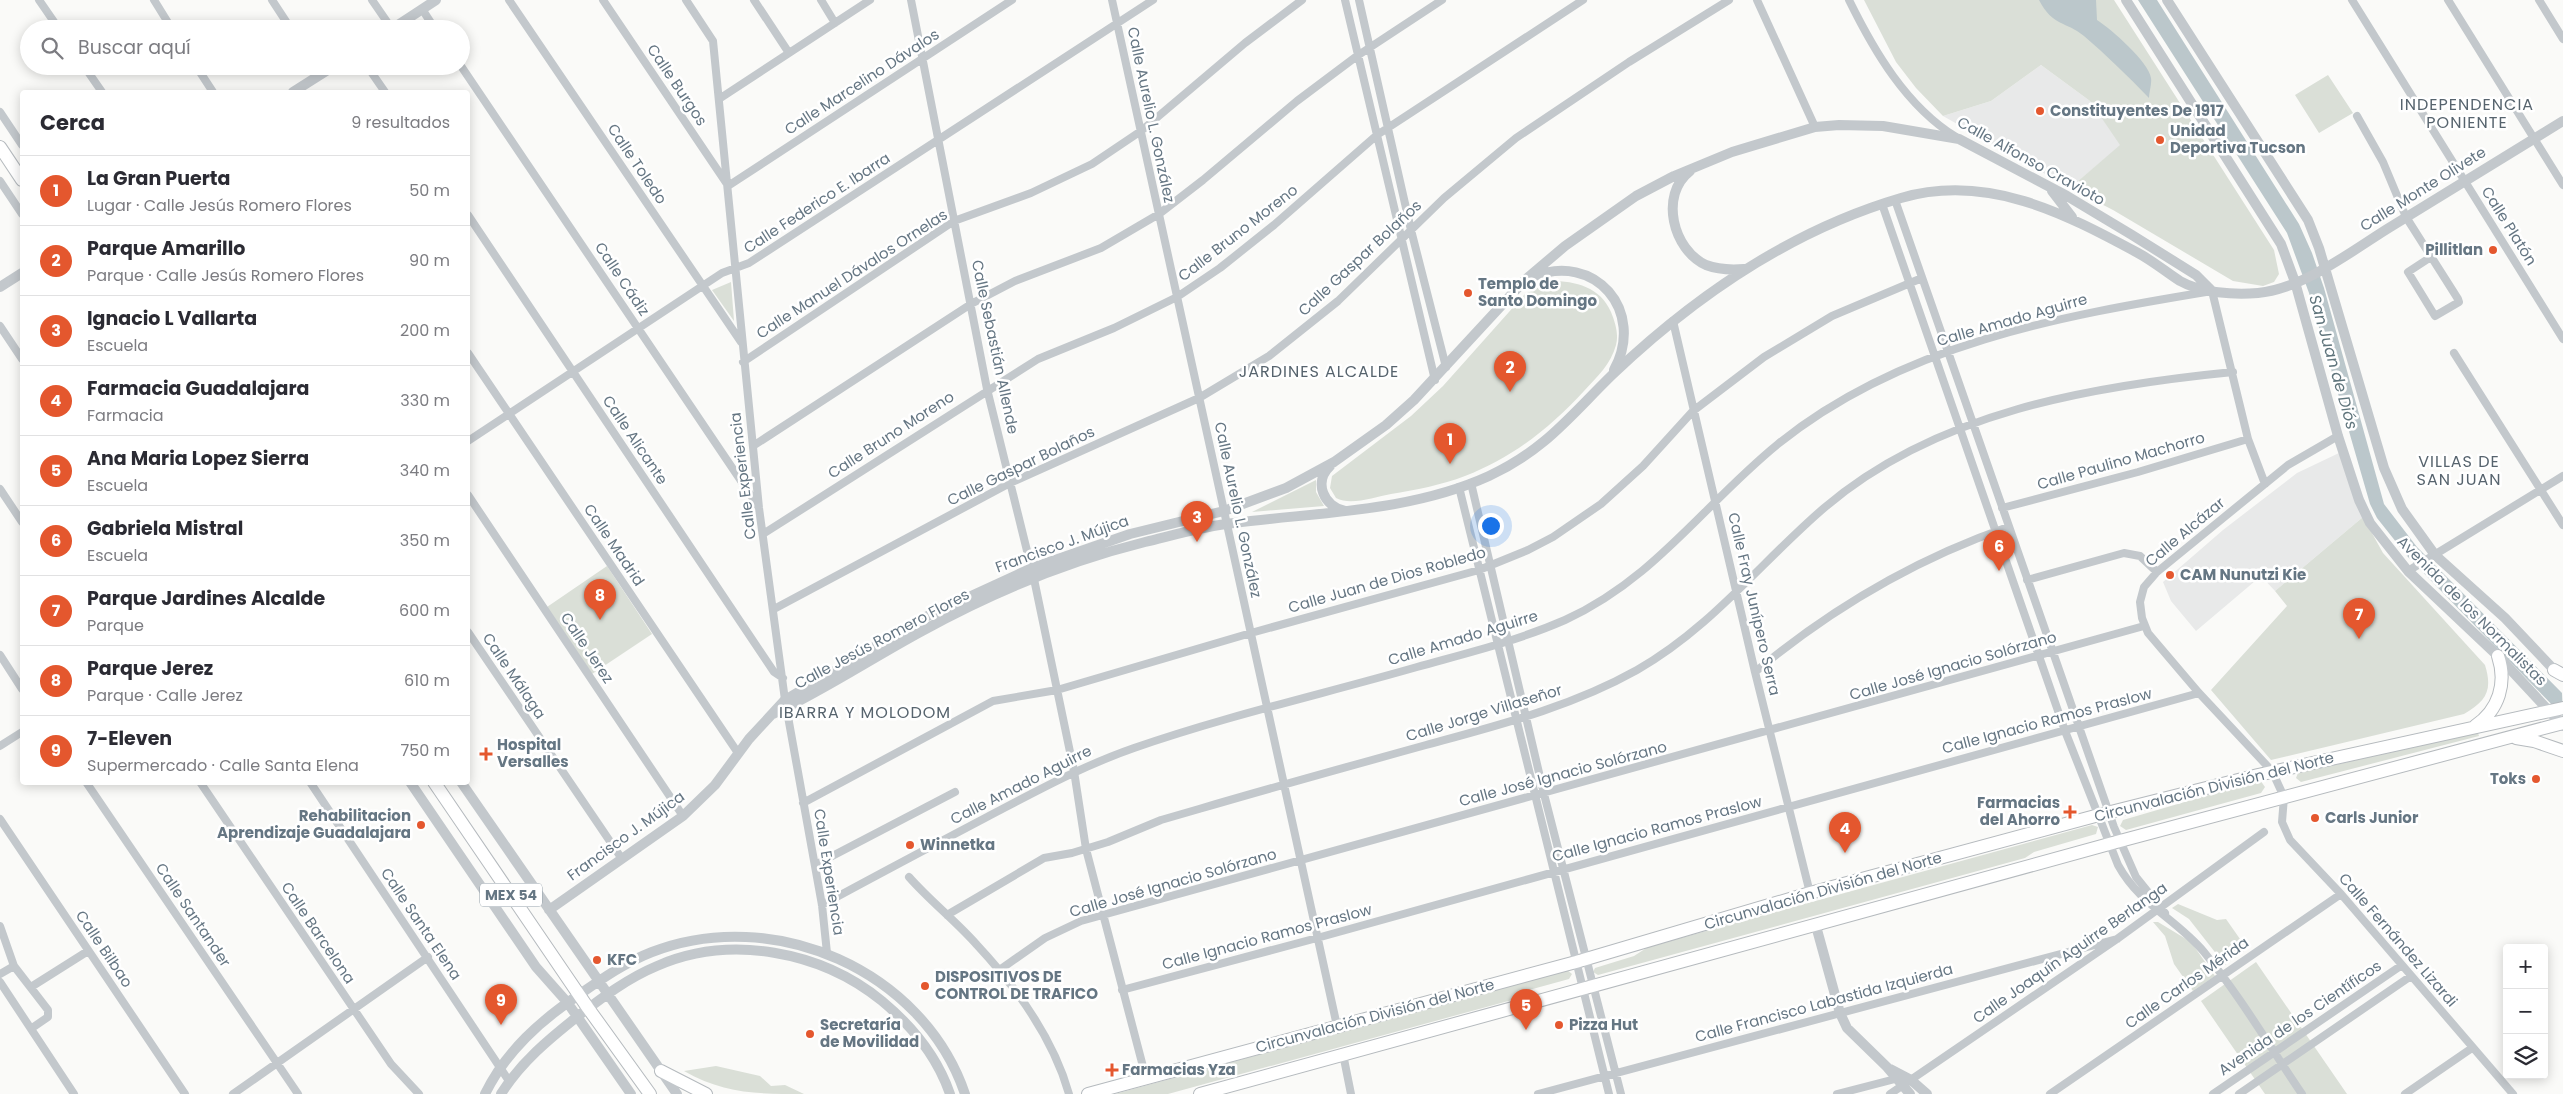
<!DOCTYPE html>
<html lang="es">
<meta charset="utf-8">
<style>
:root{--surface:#fff;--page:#f2f2f3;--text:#2b2b33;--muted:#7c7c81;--line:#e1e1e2;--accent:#e4572e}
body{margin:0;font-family:Poppins,sans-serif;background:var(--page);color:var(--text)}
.controls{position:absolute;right:15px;bottom:15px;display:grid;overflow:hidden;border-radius:5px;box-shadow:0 2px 12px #0003}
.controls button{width:45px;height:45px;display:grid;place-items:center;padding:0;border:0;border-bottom:1px solid var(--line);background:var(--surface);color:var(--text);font:25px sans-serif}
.you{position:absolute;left:1490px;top:525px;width:18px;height:18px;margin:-12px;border:4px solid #fff;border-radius:50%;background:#1a73e8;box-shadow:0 0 0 8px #1a73e833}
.badge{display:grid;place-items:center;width:32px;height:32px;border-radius:50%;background:var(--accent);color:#fff;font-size:16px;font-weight:700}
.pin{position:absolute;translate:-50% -41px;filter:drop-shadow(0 1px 2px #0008)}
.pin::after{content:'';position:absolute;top:26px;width:18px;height:15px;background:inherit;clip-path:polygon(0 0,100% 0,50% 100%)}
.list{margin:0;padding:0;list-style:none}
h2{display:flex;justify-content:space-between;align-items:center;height:65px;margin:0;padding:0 20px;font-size:21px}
h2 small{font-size:16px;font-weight:400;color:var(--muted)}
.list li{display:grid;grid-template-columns:32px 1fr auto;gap:15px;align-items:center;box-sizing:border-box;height:70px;padding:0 20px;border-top:1px solid var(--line)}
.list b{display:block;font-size:19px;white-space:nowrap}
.list p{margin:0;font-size:16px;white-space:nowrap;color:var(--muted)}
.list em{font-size:16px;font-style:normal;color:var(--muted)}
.icon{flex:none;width:28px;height:28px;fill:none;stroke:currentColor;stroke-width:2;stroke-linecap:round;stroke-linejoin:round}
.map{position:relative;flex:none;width:2563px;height:1094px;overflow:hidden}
.search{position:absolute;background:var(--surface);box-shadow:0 2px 12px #0003;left:20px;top:20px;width:450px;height:55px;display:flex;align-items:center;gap:12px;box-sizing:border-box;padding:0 18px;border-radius:28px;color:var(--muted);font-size:19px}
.panel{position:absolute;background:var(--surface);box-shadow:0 2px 12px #0003;left:20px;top:90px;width:450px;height:695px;border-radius:5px}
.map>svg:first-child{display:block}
.built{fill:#e8e9e9}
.green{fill:#dadfd7}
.water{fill:#bbc7cb}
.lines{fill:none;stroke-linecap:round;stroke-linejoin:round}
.primary-casing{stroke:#b5babe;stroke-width:14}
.minor{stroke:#c3c8cc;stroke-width:8}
.tertiary{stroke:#c3c8cc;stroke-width:10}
.primary{stroke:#fff;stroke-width:12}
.poi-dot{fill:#e4572e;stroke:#fff;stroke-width:2}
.labels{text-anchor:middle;stroke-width:5;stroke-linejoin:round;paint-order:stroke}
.shield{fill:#fff;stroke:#939fa8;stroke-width:1}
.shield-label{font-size:14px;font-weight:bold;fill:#657683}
.street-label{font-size:15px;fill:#657683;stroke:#fff}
.poi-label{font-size:15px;font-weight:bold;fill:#657683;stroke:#fff;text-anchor:start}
.neighbourhood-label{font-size:16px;letter-spacing:1px;fill:#57646e;stroke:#fff}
.water-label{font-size:16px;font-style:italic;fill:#60757c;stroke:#fff}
</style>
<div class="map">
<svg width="2563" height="1094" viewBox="0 0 2563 1094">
<rect width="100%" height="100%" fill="#fafaf8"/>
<!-- built -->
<path class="built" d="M2041,65L2090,101L2121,145L2070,188L1943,116L1991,101Z
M2339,453L2363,517L2275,591L2261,576L2196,631L2171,601L2163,582L2223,530L2297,473Z"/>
<!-- green -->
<path class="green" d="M1864,0H2114L2274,250L2279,274L2274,282L2263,286L2233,281L2113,210L2070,188L2120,145L2090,101L2041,65L1991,101L1943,116L1916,88L1896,62Z
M2328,75L2353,113L2319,133L2295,95Z
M1551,281C1576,281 1600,287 1611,312C1615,322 1619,334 1616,345C1611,364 1597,377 1584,391C1550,428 1512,458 1465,476C1442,485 1415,490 1391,494C1374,497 1351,506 1336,498L1330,488L1332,476L1411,416L1443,386L1525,294Z
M731,282L734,321L712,290Z
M1316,480V492L1324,506L1252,512Z
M2363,517L2383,553L2485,665C2493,691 2486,701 2464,714L2271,760L2211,690L2287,606L2275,591Z
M607,566L652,634L592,674L547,607Z
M2478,733L2479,736L2301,782L2296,778L2298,773Z
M2260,780L2265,787L2261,793L2126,830L2120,826L2123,820Z
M2092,825L2098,827L2096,834L2034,852L2025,858L1598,975L1593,972L1595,968L1634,956L1648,947Z
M2178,904L2217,920L2226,919L2247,949L2225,965L2189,919L2172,908Z
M2153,922H2158L2191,942L2215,976L2193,991L2174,964L2165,936Z
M2256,962L2347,1094H2265L2201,1001Z
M1567,970L1572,974L1569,979L1529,990L1512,1000L1168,1094H1115Z
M716,1066L760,1076L771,1086L785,1085L804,1094C758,1094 724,1094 684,1071Z"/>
<!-- water -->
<path class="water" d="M2039,0H2096L2097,20C2111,29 2149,62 2151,78C2152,84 2149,92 2149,98C2128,76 2106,55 2084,36C2066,21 2053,27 2039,0Z
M2138,0H2157L2299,224L2312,253L2324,288L2384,504L2417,547L2562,693L2563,716L2408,557L2377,518L2370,504L2309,293L2287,233Z"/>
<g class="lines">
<defs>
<path id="primary" d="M0,147L22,180
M2554,670L2563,675
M2475,726C2499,710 2507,683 2498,656
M2516,738L2534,741L2563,751
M434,782L588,1008L650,1094
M661,1071L706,1094
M1088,1094L1576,962L1810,893L2099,815L2258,775L2563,708
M1200,1094L2120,841L2563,723"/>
</defs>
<!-- primary casing -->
<use href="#primary" class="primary-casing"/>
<!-- minor -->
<path class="minor" d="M39,0L59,29
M154,0L172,29
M272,0L291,29
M372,0L392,29
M509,0L741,342
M603,0L727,184
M686,0L713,41L759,508L785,700L822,905L827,953
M754,0L789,53
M821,0L835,23
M911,0L987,389L1034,579L1074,771L1086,849L1146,1078
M1112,0L1337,1026
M1345,0L1435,380
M1359,0L1411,230L1446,367
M1757,0L1815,127
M1849,0C1874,51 1906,106 1956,137
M2352,0L2563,339
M2448,0L2563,185
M2539,0L2563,39
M422,9L435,29
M84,66L102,92
M196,66L213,92
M315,66L321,75
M367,66L385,92
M461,66L758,506
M719,99L870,0
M0,112L22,145
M2357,116L2383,162L2406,217L2458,299L2459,302L2435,316L2408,272L2431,257
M0,181L22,214
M728,186L1012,0
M1895,200L2114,827L2136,877L2165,913
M1882,204L2065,731L2118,865C2140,905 2176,919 2204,952C2240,996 2270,1047 2302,1094
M468,215L774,672L783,678
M1673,321L1755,672L1810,893
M0,326L22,359
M468,353L738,753
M2454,353L2563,525
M743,362L954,221L1031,193L1092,164L1141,131L1245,43L1302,0
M2338,436L2288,465L2157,572L2144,587L2140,602L2142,618L2148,633L2199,693L2272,771L2284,797L2282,822L2290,840L2341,894L2513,1094
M468,441L722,273L749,263L1153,0
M753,446L971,304L1015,281L1101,248L1159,214L1203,180L1297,101L1357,56L1442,0
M1471,483L1544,794L1621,1094
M1459,487L1609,1094
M0,489L22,522
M468,495L683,816
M2002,508L2138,472L2248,439
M763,534L1038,359L1114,328L1177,297L1220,268L1274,225L1377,135L1583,0
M2408,571L2563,476
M2027,580L2124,553L2140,556L2157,572
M774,609L1010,483L1199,398L1269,356L1338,301L1444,198L1516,138L1629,62L1729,0
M468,632L622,859
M0,655L22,689
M1755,672C1832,608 1913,560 2008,527
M0,746L22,732
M86,782L298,1094
M200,782L391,1064L419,1094
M310,782L509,1081
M803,803L993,701L1057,690L1251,633L1479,570L1528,550L1553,537L1601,504L1643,466L1693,411L1764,357L1832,316L1922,278
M0,819L185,1094
M815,865L955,792
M909,877C930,901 956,921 977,945C1017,988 1053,1037 1069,1094
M822,905C877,875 932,846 987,817C1035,792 1082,766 1134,748C1226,716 1323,694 1417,667C1467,653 1517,641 1565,620C1655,579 1704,504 1778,444C1902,344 2060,316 2212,291L2248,439L2265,484
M947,915L1044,858L1072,853L1108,842L1161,820L1199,809C1274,787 1350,766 1426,745C1499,725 1571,707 1637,670C1711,628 1761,562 1824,508C1936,412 2091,386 2233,372
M0,926L14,966
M998,971L1045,938L1081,921L2144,626
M0,974L14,966L48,1010V1017L32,1028
M0,982L74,1094
M31,987L88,951
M1122,990L1317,938L2199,693
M1343,1054L1351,1094
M233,1094L428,957
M1538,1094L2117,939
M1837,1094L1899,1078
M1890,1094L2117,939L2264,832
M2050,1094L2341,894
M2213,1094L2402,965
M2239,1094L2411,976
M2405,1094L2472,1048"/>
<!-- tertiary -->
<path class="tertiary" d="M2126,0L2281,244L2295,282L2338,436L2359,500L2370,523L2408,571L2498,656L2563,726
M2167,0L2308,220L2319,248L2384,468L2402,509L2435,555L2505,618L2558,674
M392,29L436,0
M293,92L334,66
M1690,171C1659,195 1673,250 1706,265C1719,270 1731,270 1744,269
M2052,191L2072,217
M1532,277C1595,251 1646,311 1614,370
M0,287L22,273
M1330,466C1313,482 1324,507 1345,511
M773,714C824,690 872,658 922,631C991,593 1069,561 1145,542C1174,535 1204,526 1234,523C1319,512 1410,512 1489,476C1545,450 1570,416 1612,375C1694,297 1792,230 1901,198C1987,173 2064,213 2138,253C2153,261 2166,272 2180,281C2201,293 2234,295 2258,293C2304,289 2354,249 2392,226C2449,191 2506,156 2563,121
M410,782L536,967L567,1002L631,1094
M461,782L677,1094
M549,910L683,816L715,785L749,739L785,700L921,619L1032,568L1130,534L1224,511L1286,488L1334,462L1386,425L1414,400L1525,280L1565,246L1636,196L1674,176L1732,152L1815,127L1839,125L1883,126L1959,139L2067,196L2132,235L2196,275L2211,290
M1816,926L1840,1013L1847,1028L1887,1067L1910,1094
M1890,1069L1911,1080L1927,1094
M485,1094C506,1051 541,1020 580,994C603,978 626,962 652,952C773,905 923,970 965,1094
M501,1094C521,1062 549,1039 578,1016C603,997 628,978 657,966C730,934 821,951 882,1001C912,1026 937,1056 950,1094"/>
<!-- primary -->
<use href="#primary" class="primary"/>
</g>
<!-- markers -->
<g class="poi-dot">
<circle cx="2040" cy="111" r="5"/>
<circle cx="2160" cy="140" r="5"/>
<circle cx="2493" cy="250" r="5"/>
<circle cx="1468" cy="293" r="5"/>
<circle cx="2170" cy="575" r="5"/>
<path d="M483.5 746.5h5v5h5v5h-5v5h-5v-5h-5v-5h5z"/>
<circle cx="2536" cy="779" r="5"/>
<path d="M2067.5 804.5h5v5h5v5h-5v5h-5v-5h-5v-5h5z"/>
<circle cx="2315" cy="818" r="5"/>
<circle cx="421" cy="825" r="5"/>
<circle cx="910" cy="845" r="5"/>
<circle cx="597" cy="960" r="5"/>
<circle cx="925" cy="986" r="5"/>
<circle cx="1559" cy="1025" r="5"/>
<circle cx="810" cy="1034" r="5"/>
<path d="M1109.5 1062.5h5v5h5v5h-5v5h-5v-5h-5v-5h5z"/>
</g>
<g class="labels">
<!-- shield labels -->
<rect class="shield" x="480" y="883.5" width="62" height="23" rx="4"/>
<g class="shield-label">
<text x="511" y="900">MEX 54</text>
</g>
<!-- street labels -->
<g class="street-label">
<text transform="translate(862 82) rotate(-33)" y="5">Calle Marcelino Dávalos</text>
<text transform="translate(677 85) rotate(56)" y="5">Calle Burgos</text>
<text transform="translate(1151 115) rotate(78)" y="5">Calle Aurelio L. González</text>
<text transform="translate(2031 161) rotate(29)" y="5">Calle Alfonso Cravioto</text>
<text transform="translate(637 164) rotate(56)" y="5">Calle Toledo</text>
<text transform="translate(2423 189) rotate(-32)" y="5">Calle Monte Olivete</text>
<text transform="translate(817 203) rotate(-33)" y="5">Calle Federico E. Ibarra</text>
<text transform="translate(2509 226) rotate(58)" y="5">Calle Platón</text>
<text transform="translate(1238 233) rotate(-38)" y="5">Calle Bruno Moreno</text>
<text transform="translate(1360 258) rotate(-43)" y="5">Calle Gaspar Bolaños</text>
<text transform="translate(852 274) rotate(-33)" y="5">Calle Manuel Dávalos Ornelas</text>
<text transform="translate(622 279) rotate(56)" y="5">Calle Cádiz</text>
<text transform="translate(2012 320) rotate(-16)" y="5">Calle Amado Aguirre</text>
<text transform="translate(995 347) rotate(78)" y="5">Calle Sebastián Allende</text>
<text transform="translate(891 435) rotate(-33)" y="5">Calle Bruno Moreno</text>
<text transform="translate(635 440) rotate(56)" y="5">Calle Alicante</text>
<text transform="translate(2121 461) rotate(-16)" y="5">Calle Paulino Machorro</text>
<text transform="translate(1021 466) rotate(-26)" y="5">Calle Gaspar Bolaños</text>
<text transform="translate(743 476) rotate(-97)" y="5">Calle Experiencia</text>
<text transform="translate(1238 510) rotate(78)" y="5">Calle Aurelio L. González</text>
<text transform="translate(2185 532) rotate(-40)" y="5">Calle Alcázar</text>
<text transform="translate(1062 544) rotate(-20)" y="5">Francisco J. Mújica</text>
<text transform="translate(614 545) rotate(56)" y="5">Calle Madrid</text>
<text transform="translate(1387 580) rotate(-16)" y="5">Calle Juan de Dios Robledo</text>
<text transform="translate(1754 604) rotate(77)" y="5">Calle Fray Junípero Serra</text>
<text transform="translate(2472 611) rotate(45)" y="5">Avenida de los Normalistas</text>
<text transform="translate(1463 638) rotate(-17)" y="5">Calle Amado Aguirre</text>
<text transform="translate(882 639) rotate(-28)" y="5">Calle Jesús Romero Flores</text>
<text transform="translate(587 648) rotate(56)" y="5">Calle Jerez</text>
<text transform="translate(1953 666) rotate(-16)" y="5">Calle José Ignacio Solórzano</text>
<text transform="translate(514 676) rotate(56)" y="5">Calle Málaga</text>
<text transform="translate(1484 713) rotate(-17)" y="5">Calle Jorge Villaseñor</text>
<text transform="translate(2047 721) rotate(-15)" y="5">Calle Ignacio Ramos Praslow</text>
<text transform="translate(1563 774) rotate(-15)" y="5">Calle José Ignacio Solórzano</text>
<text transform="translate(1021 785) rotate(-27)" y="5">Calle Amado Aguirre</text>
<text transform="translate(2214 787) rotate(-14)" y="5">Circunvalación División del Norte</text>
<text transform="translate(1657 829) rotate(-15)" y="5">Calle Ignacio Ramos Praslow</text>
<text transform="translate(626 836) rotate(-36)" y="5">Francisco J. Mújica</text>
<text transform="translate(829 872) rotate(81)" y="5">Calle Experiencia</text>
<text transform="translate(1173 883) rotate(-16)" y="5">Calle José Ignacio Solórzano</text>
<text transform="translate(1823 891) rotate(-16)" y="5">Circunvalación División del Norte</text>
<text transform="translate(193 915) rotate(56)" y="5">Calle Santander</text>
<text transform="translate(421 924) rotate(56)" y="5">Calle Santa Elena</text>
<text transform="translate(318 933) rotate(56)" y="5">Calle Barcelona</text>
<text transform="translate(1267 937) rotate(-15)" y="5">Calle Ignacio Ramos Praslow</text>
<text transform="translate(2398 940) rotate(49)" y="5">Calle Fernández Lizardi</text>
<text transform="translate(104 949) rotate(56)" y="5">Calle Bilbao</text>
<text transform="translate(2070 953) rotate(-35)" y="5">Calle Joaquín Aguirre Berlanga</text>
<text transform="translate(2187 983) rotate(-35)" y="5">Calle Carlos Mérida</text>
<text transform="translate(1824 1003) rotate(-15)" y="5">Calle Francisco Labastida Izquierda</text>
<text transform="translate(1375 1016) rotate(-15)" y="5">Circunvalación División del Norte</text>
<text transform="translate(2300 1018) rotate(-34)" y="5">Avenida de los Científicos</text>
</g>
<!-- poi labels -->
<g class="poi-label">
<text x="2050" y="116">Constituyentes De 1917</text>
<text x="2170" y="136">Unidad<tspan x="2170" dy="17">Deportiva Tucson</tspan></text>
<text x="2483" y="255" text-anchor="end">Pillitlan</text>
<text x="1478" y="289">Templo de<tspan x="1478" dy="17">Santo Domingo</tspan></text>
<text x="2180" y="580">CAM Nunutzi Kie</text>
<text x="497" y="750">Hospital<tspan x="497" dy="17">Versalles</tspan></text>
<text x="2526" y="784" text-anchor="end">Toks</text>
<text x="2060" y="808" text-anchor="end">Farmacias<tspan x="2060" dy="17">del Ahorro</tspan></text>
<text x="411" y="821" text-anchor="end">Rehabilitacion<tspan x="411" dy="17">Aprendizaje Guadalajara</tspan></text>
<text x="2325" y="823">Carls Junior</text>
<text x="920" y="850">Winnetka</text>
<text x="607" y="965">KFC</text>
<text x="935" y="982">DISPOSITIVOS DE<tspan x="935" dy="17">CONTROL DE TRAFICO</tspan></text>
<text x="820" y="1030">Secretaría<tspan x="820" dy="17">de Movilidad</tspan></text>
<text x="1569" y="1030">Pizza Hut</text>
<text x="1122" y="1075">Farmacias Yza</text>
</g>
<!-- neighbourhood labels -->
<g class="neighbourhood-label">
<text x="2467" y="110">INDEPENDENCIA<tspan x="2467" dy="18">PONIENTE</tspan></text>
<text x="1319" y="377">JARDINES ALCALDE</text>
<text x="2459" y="467">VILLAS DE<tspan x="2459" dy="18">SAN JUAN</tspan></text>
<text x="865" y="718">IBARRA Y MOLODOM</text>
</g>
<!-- water labels -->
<g class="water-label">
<text transform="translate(2334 362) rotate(74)" y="6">San Juan de Diós</text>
</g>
</g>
</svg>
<div class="controls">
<button>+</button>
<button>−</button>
<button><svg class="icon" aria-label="layers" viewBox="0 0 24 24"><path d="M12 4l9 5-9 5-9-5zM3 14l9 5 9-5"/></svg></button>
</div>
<div class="you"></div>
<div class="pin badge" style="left:1450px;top:464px">1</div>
<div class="pin badge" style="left:1510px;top:392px">2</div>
<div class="pin badge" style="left:1197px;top:542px">3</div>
<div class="pin badge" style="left:1845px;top:853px">4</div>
<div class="pin badge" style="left:1526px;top:1030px">5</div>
<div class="pin badge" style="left:1999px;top:571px">6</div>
<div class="pin badge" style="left:2359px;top:639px">7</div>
<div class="pin badge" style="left:600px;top:620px">8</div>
<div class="pin badge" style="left:501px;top:1025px">9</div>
<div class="search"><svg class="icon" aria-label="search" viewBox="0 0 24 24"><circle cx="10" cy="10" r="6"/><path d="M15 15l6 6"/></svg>Buscar aquí</div>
<section class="panel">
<h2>Cerca<small>9 resultados</small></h2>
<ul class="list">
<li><span class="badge">1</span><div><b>La Gran Puerta</b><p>Lugar · Calle Jesús Romero Flores</p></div><em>50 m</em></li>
<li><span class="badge">2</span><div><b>Parque Amarillo</b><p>Parque · Calle Jesús Romero Flores</p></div><em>90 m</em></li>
<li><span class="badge">3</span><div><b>Ignacio L Vallarta</b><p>Escuela</p></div><em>200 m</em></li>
<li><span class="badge">4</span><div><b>Farmacia Guadalajara</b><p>Farmacia</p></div><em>330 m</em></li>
<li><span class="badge">5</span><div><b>Ana Maria Lopez Sierra</b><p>Escuela</p></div><em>340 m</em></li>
<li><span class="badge">6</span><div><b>Gabriela Mistral</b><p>Escuela</p></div><em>350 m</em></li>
<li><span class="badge">7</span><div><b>Parque Jardines Alcalde</b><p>Parque</p></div><em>600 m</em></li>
<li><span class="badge">8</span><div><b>Parque Jerez</b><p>Parque · Calle Jerez</p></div><em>610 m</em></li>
<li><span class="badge">9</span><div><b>7-Eleven</b><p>Supermercado · Calle Santa Elena</p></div><em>750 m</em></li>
</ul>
</section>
</div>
